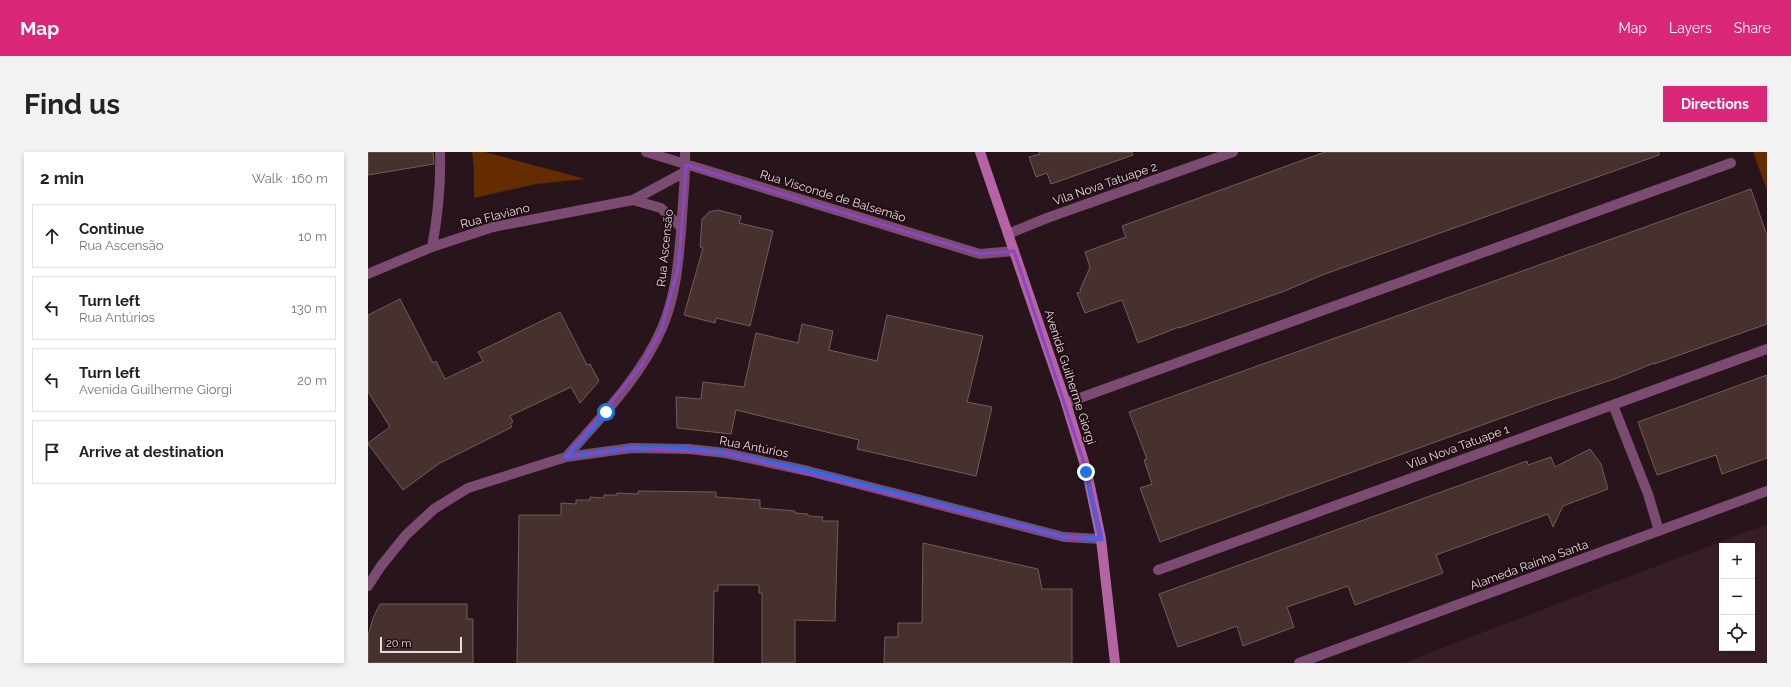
<!DOCTYPE html>
<meta charset="utf-8">
<style>
:root{--surface:#fff;--page:#f2f2f2;--text:#222;--muted:#767676;--line:#e0e0e0;--accent:#db2777}
body{margin:0;font-family:Raleway,sans-serif;background:var(--page);color:var(--text)}
.controls{position:absolute;right:12px;bottom:12px;display:grid;overflow:hidden;border-radius:0px;box-shadow:0 2px 6px #0003}
.controls button{width:36px;height:36px;display:grid;place-items:center;padding:0;border:0;border-bottom:1px solid var(--line);background:var(--surface);color:var(--text);font:20px sans-serif}
.scale{position:absolute;left:12px;bottom:10px;width:82px;box-sizing:border-box;padding-left:4px;border:2px solid #e8dade;border-top:0;font-size:11px;line-height:14px;white-space:nowrap;color:#e8dade;-webkit-text-stroke:3px #1e0c12;paint-order:stroke}
.stop{position:absolute;width:12px;height:12px;margin:-9px;border:3px solid #1a73e8;border-radius:50%;background:#fff}
.stop.end{background:#1a73e8;border-color:#fff;box-shadow:0 1px 4px #0008}
.list{margin:0;padding:0;list-style:none}
h2{display:flex;justify-content:space-between;align-items:center;height:52px;margin:0;padding:0 16px;font-size:17px}
h2 small{font-size:13px;font-weight:400;color:var(--muted)}
.list li{display:grid;grid-template-columns:26px 1fr auto;gap:12px;align-items:center;box-sizing:border-box;height:64px;margin:0 8px 8px;padding:0 8px;border:1px solid var(--line);border-radius:0px}
.list b{display:block;font-size:15px;white-space:nowrap}
.list p{margin:0;font-size:13px;white-space:nowrap;color:var(--muted)}
.list em{font-size:13px;font-style:normal;color:var(--muted)}
.icon{flex:none;width:22px;height:22px;fill:none;stroke:currentColor;stroke-width:2;stroke-linecap:round;stroke-linejoin:round}
.map{position:relative;flex:none;width:1399px;height:511px;overflow:hidden;border-radius:0px}
header{display:flex;align-items:center;gap:24px;box-sizing:border-box;height:56px;padding:0 20px;background:var(--accent);color:#fff}
header strong{font-size:19px}
nav{display:flex;gap:22px;margin-inline-start:auto;font-size:14px}
.intro{display:flex;align-items:center;justify-content:space-between;box-sizing:border-box;height:96px;padding:0 24px}
h1{margin:0;font-size:28px}
.button{padding:10px 18px;border-radius:0px;background:var(--accent);color:#fff;font-size:14px;font-weight:700}
main{display:flex;gap:24px;padding:0 24px}
aside{flex:1;background:var(--surface);border-radius:0px;box-shadow:0 2px 6px #0003}
.map>svg:first-child{display:block}
.built{fill:#371e25;fill-rule:evenodd}
.green{fill:#652c00}
.building{fill:#46312f;stroke:#735c59}
.lines{fill:none;stroke-linecap:round;stroke-linejoin:round}
.street{stroke:#7c4b71;stroke-width:10}
.secondary{stroke:#b464a2;stroke-width:10}
.route{stroke:#1a73e8;stroke-width:5}
.marked{fill:none;stroke:#8b46c4;stroke-width:3;stroke-linejoin:round}
.labels{text-anchor:middle;stroke-width:3.5;stroke-linejoin:round;paint-order:stroke}
.street-label{font-size:12px;fill:#e8dade;stroke:#1e0c12}
</style>
<header>
<strong>Map</strong>
<nav><a>Map</a><a>Layers</a><a>Share</a></nav>
</header>
<div class="intro"><h1>Find us</h1><a class="button">Directions</a></div>
<main>
<aside>
<h2>2 min<small>Walk · 160 m</small></h2>
<ul class="list">
<li><svg class="icon" aria-label="ahead" viewBox="0 0 24 24"><path d="M12 20V5M6 11l6-6 6 6"/></svg><div><b>Continue</b><p>Rua Ascensão</p></div><em>10 m</em></li>
<li><svg class="icon" aria-label="left" viewBox="0 0 24 24"><path d="M17 20v-9H6M10 6l-5 5 5 5"/></svg><div><b>Turn left</b><p>Rua Antúrios</p></div><em>130 m</em></li>
<li><svg class="icon" aria-label="left" viewBox="0 0 24 24"><path d="M17 20v-9H6M10 6l-5 5 5 5"/></svg><div><b>Turn left</b><p>Avenida Guilherme Giorgi</p></div><em>20 m</em></li>
<li><svg class="icon" aria-label="arrive" viewBox="0 0 24 24"><path d="M6 21V4h12l-3 4 3 4H6"/></svg><div><b>Arrive at destination</b></div></li>
</ul>
</aside>
<div class="map">
<svg width="1399" height="511" viewBox="0 0 1399 511">
<rect width="100%" height="100%" fill="#28151b"/>
<!-- built -->
<path class="built" d="M1399,373V511H1035L1386,377ZM1354,394H1384V496H1354Z"/>
<!-- green -->
<path class="green" d="M104,0H117L217,27L168,32L106,46V17Z
M1385,0H1399V38Z"/>
<!-- building -->
<path class="building" d="M0,0H65L66,12L0,23Z
M671,0H764L765,3L683,32L679,21L668,25L661,5L672,2Z
M957,0H1291V3L957,122L914,140L811,176V175L770,191L754,148L717,161L709,141L713,140L712,138L722,115L717,100L758,85L754,74Z
M1383,37L1399,84V172L1286,212V211L1249,226L1172,252L792,390L772,336L784,332L776,308L779,307L761,260Z
M350,58L373,64L371,71L405,79L382,174L348,166L347,171L316,163L335,96L332,95L334,67L341,60Z
M32,147L65,211L68,209L77,227L115,209L110,200L192,160L219,213L222,212L231,229L212,251L203,235L142,264L145,270L142,272L144,275L72,311L35,338L0,292V291L22,275L0,240V163Z
M519,163L615,184L599,250L624,255L608,324L489,297L491,288L368,258L363,282L309,276L308,245L333,247L335,230L376,235L388,181L430,191L434,172L465,179L461,198L509,209Z
M1399,223V306L1354,322L1348,303L1289,323L1270,270Z
M1222,297L1233,312L1240,337L1195,354L1185,375L1180,362L1068,403L1075,421L987,453L980,434L919,455L926,475L875,494L869,474L810,495L791,442L1159,309L1160,313L1183,305L1187,315Z
M270,339L348,340V345L392,348V356L427,359V361L440,362V364L455,365L454,369H470L467,469L427,468V511H394V441H391V433H350V439H346L345,511H149L151,363H193V351L208,352V348H222V345L236,346V343H249V341L270,342Z
M555,391L670,417L674,437H704V511H516L517,485H530V471H554Z
M12,452H99V467H105V511H0V484L5,466Z"/>
<g class="lines">
<!-- street -->
<path class="street" d="M278,0L612,102L646,99
M265,48L293,56L313,75
M640,82L679,66L865,0
M64,95C70,63 73,32 72,0
M0,122L64,95L125,75L265,48L317,20
M698,251L1363,11
M1245,253L1280,342L1291,379
M198,305C233,265 273,225 294,176C309,141 311,104 314,67C315,44 318,22 317,0
M790,418L1399,197
M0,434L13,414L38,383L66,357L100,336L198,305L264,296L321,297L357,301L440,319L696,385L733,387
M931,511L1399,339"/>
<!-- secondary -->
<path class="secondary" d="M612,0L698,251L719,320L733,387L747,511"/>
</g>
<g class="lines">
<!-- route -->
<path class="route" d="M238,260L198,305L264,296L321,297L357,301L440,319L696,385L733,387L718,320"/>
</g>
<!-- marked area -->
<path class="marked" d="M318,13L612,102L646,99L719,320L733,387L696,385L357,301L264,296L198,305L273,214L294,176L311,112Z"/>
<g class="labels">
<!-- street labels -->
<g class="street-label">
<text transform="translate(737 32) rotate(-19)" y="4">Vila Nova Tatuape 2</text>
<text transform="translate(465 44) rotate(17)" y="4">Rua Visconde de Balsemão</text>
<text transform="translate(127 64) rotate(-14)" y="4">Rua Flaviano</text>
<text transform="translate(297 96) rotate(-84)" y="4">Rua Ascensão</text>
<text transform="translate(702 225) rotate(72)" y="4">Avenida Guilherme Giorgi</text>
<text transform="translate(386 295) rotate(11)" y="4">Rua Antúrios</text>
<text transform="translate(1090 295) rotate(-20)" y="4">Vila Nova Tatuape 1</text>
<text transform="translate(1161 413) rotate(-20)" y="4">Alameda Rainha Santa</text>
</g>
</g>
</svg>
<div class="controls">
<button>+</button>
<button>−</button>
<button><svg class="icon" aria-label="locate" viewBox="0 0 24 24"><circle cx="12" cy="12" r="6"/><path d="M12 2v4M12 18v4M2 12h4M18 12h4"/></svg></button>
</div>
<div class="scale">20 m</div>
<div class="stop" style="left:238px;top:260px"></div>
<div class="stop end" style="left:718px;top:320px"></div>
</div>
</main>
